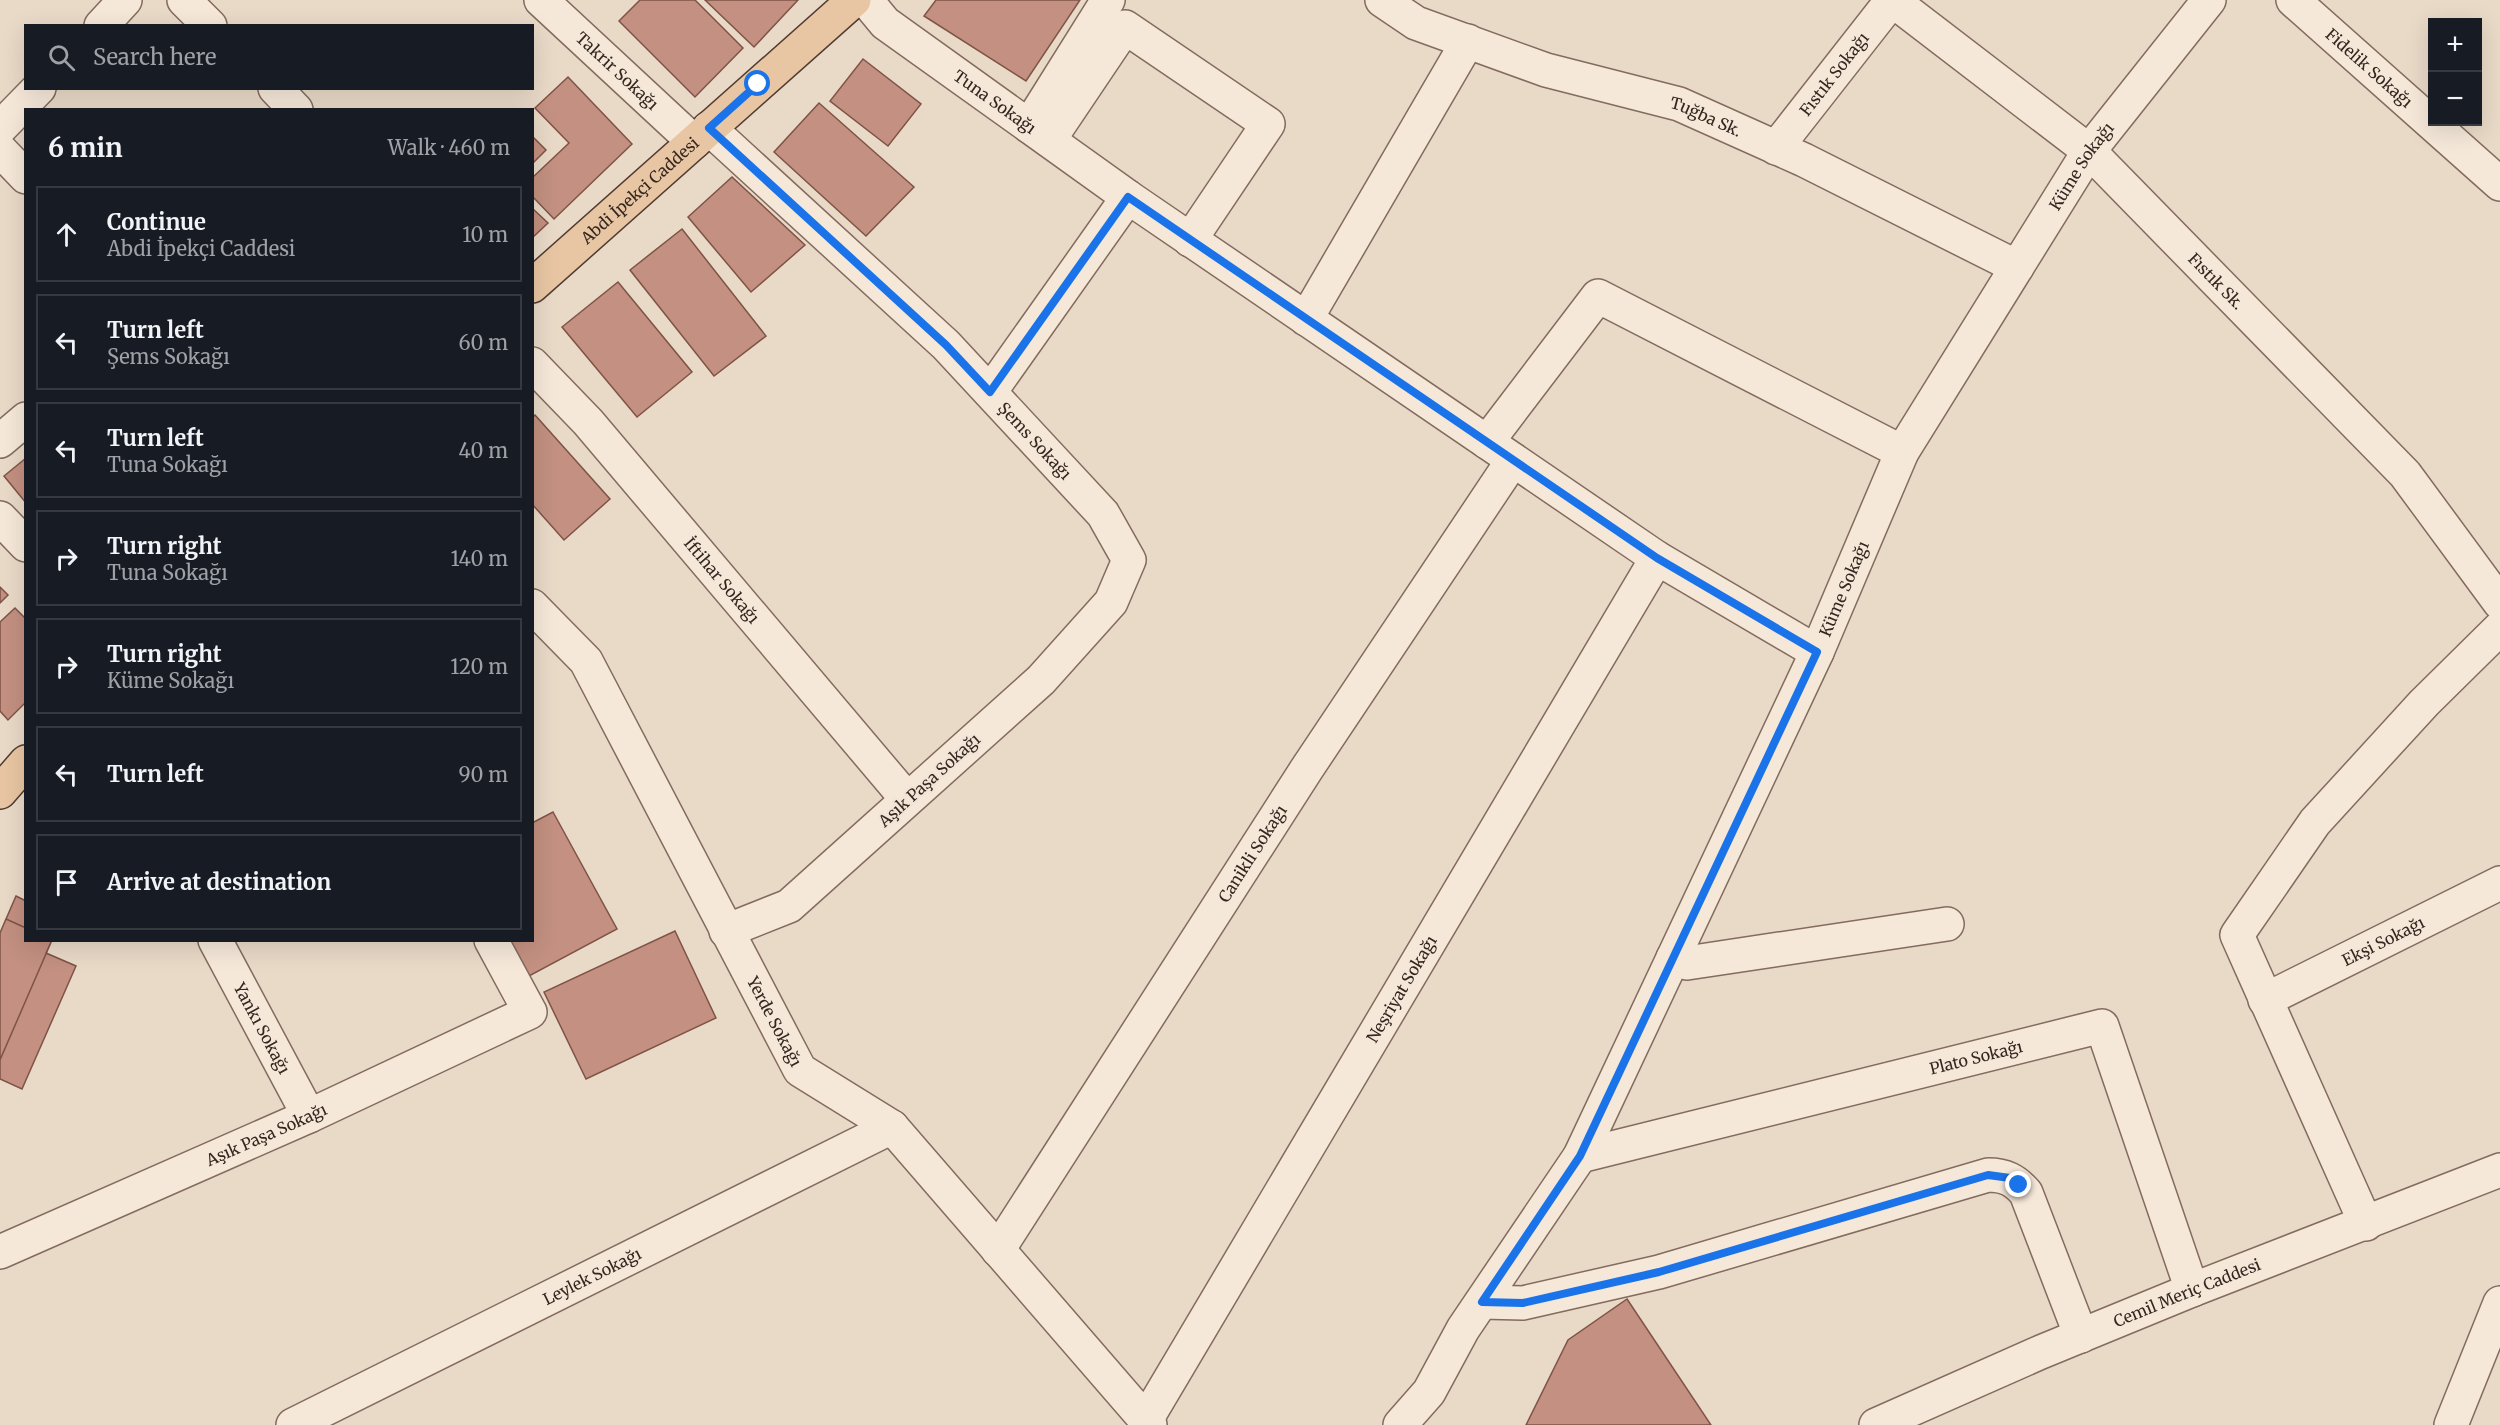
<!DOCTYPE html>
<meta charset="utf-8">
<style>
:root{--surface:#171b24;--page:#242831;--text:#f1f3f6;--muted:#9ea1a6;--line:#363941}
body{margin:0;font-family:Merriweather,serif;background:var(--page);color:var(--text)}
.controls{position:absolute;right:18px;top:18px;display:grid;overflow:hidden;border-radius:0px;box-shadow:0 6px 24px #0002}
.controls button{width:54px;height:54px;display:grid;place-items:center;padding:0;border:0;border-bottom:2px solid var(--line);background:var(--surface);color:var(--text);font:30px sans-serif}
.stop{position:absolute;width:18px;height:18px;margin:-14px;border:4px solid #1a73e8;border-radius:50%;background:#fff}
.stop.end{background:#1a73e8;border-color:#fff;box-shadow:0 2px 6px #0008}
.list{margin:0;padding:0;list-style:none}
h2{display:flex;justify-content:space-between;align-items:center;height:78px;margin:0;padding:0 24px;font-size:26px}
h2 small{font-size:20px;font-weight:400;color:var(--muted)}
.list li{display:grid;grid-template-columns:39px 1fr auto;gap:18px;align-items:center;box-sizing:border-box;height:96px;margin:0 12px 12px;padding:0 12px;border:2px solid var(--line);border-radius:0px}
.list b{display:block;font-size:22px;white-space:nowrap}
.list p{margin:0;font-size:20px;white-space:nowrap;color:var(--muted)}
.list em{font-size:20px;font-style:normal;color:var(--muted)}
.icon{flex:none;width:33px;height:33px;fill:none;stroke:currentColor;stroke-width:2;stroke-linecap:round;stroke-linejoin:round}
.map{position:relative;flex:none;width:2500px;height:1425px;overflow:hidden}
.search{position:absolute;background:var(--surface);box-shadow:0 6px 24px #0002;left:24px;top:24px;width:510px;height:66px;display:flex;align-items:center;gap:15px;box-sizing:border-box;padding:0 21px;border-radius:0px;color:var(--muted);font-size:22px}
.panel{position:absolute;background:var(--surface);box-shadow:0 6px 24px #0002;left:24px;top:108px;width:510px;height:834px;border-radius:0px}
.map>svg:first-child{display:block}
.building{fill:#c39081;stroke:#7f5347;stroke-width:1.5}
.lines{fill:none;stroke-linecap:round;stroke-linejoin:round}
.minor-casing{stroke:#836b5e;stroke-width:36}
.major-casing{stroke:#513b32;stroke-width:36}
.minor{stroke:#f5e8d9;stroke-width:33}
.major{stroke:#e8c6a3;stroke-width:33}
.route{stroke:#1a73e8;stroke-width:8}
.labels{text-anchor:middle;stroke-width:4.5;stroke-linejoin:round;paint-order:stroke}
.street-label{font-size:16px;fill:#352720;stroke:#f2e4d6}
</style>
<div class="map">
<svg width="2500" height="1425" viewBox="0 0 2500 1425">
<rect width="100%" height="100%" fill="#e9d9c7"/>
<!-- building -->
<path class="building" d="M640,0H695L743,48L695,97L619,21Z
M705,0H798L754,47Z
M936,0H1080L1026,81L924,16Z
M863,59L921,104L888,146L830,101Z
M568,77L632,144L554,219L532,196V178L569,143L535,108Z
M819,103L914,187L866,236L774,152Z
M532,136L546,150L532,164Z
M732,177L805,245L751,292L688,217Z
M532,208L548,223L532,238Z
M682,229L766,336L714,376L630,270Z
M618,282L692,372L637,417L562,327Z
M535,415L610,499L564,540L532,504V418Z
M26,458V503L4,476Z
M0,587L8,595L0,603Z
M15,608L26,619V702L8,720L0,711V622Z
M553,812L617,929L529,976L509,940H532V823Z
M16,896L26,901V940H52L0,1060V933Z
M6,919L26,928V940H52L46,953L76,966L22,1089L0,1079V933Z
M675,931L716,1018L586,1079L544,992Z
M1627,1299L1711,1425H1526L1568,1340Z"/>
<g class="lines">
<defs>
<g id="minor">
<path d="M184,0L210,26"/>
<path id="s1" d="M541,0L694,142"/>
<path id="s2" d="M866,0L885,23L1128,197L1657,558L1817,652"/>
<path id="s3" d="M1382,0L1416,23L1546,70L1679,104L1804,160L2017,267"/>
<path id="s4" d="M1892,0L2089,151L2405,474L2500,603"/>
<path id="s5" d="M2293,0L2500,184"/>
<path d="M101,26L125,0"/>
<path d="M275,88L296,110"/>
<path d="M1029,126L1108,0"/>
<path d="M0,128L39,88"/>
<path id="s6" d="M709,128L946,345L1103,514L1129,560L1111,602L1041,680L789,906L726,931"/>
<path d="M1049,140L1125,27L1268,124L1190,240"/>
<path id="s7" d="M1776,148L1892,0"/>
<path d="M0,150L26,177"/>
<path d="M1306,319L1468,41"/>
<path id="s8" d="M532,364L588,422L907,799"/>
<path d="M990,392L1128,197"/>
<path d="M0,441L26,419"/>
<path d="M1487,442L1598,296L1902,452"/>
<path d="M0,518L26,545"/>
<path id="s9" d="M532,606L586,661L800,1070L892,1127L1150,1425"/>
<path id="s10" d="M215,940L309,1116"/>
<path d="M1673,958L1687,963L1947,924"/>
<path id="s11" d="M2265,1000L2500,883"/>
<path id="s12" d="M1580,1156L2102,1026L2192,1290"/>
<path d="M2366,1224L2237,935L2315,822L2424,703L2500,628"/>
<path id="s13" d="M998,1250L1306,770L1513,460"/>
<path id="s14" d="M0,1252L309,1116L530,1012L491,940"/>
<path d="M1482,1302L1523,1303L1659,1272L1988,1175C2005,1175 2015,1180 2026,1193L2081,1336"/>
<path id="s15" d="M1146,1420L1657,558"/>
<path id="s16" d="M293,1425L892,1127"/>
<path id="s17" d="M1400,1425L1429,1392L1463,1329L1580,1156L1817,652L1902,452L2089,151L2209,0"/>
<path id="s18" d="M1876,1425L2041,1352L2192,1290L2500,1170"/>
<path d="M2451,1425L2500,1303"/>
</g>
<g id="major">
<path id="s19" d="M532,286L854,0"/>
<path d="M0,792L26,762"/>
</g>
</defs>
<!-- minor casing -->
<use href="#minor" class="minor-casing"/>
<!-- major casing -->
<use href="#major" class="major-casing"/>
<!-- minor -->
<use href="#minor" class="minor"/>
<!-- major -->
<use href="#major" class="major"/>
</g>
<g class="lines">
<!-- route -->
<path class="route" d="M758,84L709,128L946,345L990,392L1128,197L1657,558L1817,652L1580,1156L1482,1302L1523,1303L1659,1272L1988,1175L2010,1178L2019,1185"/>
</g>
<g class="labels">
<!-- street labels -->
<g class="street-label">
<text dy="6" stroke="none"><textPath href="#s5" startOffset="102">Fidelik Sokağı</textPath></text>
<text dy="6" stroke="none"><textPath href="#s1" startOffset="104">Takrir Sokağı</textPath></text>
<text dy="6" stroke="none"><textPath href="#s7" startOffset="94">Fıstık Sokağı</textPath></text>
<text dy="6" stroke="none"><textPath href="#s2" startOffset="165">Tuna Sokağı</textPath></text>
<text dy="6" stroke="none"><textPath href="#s3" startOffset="346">Tuğba Sk.</textPath></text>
<text dy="6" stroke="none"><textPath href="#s17" startOffset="1436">Küme Sokağı</textPath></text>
<text dy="6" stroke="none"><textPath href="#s19" startOffset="144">Abdi İpekçi Caddesi</textPath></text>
<text dy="6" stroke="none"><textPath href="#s4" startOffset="430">Fıstık Sk.</textPath></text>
<text dy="6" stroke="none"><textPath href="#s6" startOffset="452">Şems Sokağı</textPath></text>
<text dy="6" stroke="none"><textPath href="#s8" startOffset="288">İftihar Sokağı</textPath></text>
<text dy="6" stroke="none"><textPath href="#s17" startOffset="950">Küme Sokağı</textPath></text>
<text transform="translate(929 780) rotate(-42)" y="6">Aşık Paşa Sokağı</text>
<text dy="6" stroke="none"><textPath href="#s13" startOffset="471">Canikli Sokağı</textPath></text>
<text dy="6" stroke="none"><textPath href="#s11" startOffset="132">Ekşi Sokağı</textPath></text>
<text dy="6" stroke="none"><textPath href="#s15" startOffset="501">Neşriyat Sokağı</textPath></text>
<text dy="6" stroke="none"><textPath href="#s9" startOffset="484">Yerde Sokağı</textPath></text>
<text dy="6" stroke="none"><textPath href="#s10" startOffset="100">Yankı Sokağı</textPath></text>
<text dy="6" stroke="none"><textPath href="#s12" startOffset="408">Plato Sokağı</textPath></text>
<text dy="6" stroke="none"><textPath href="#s14" startOffset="291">Aşık Paşa Sokağı</textPath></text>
<text dy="6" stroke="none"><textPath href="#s16" startOffset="334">Leylek Sokağı</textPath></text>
<text dy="6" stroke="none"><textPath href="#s18" startOffset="338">Cemil Meriç Caddesi</textPath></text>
</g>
</g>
</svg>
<div class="controls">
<button>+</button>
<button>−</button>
</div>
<div class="stop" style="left:758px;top:84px"></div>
<div class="stop end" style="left:2019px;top:1185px"></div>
<div class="search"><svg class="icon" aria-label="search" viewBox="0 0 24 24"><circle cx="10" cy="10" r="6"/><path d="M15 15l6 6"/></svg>Search here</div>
<section class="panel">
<h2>6 min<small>Walk · 460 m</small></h2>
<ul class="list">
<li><svg class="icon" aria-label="ahead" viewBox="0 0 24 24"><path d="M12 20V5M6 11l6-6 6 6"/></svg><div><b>Continue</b><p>Abdi İpekçi Caddesi</p></div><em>10 m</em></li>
<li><svg class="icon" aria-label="left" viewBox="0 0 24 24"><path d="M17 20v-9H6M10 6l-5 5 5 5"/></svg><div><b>Turn left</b><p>Şems Sokağı</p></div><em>60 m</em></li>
<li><svg class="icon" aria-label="left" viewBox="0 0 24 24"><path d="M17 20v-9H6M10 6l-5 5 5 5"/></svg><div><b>Turn left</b><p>Tuna Sokağı</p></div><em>40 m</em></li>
<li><svg class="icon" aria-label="right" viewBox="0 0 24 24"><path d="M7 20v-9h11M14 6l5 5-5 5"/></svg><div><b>Turn right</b><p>Tuna Sokağı</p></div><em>140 m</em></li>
<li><svg class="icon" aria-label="right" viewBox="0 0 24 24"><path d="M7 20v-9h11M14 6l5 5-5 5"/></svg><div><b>Turn right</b><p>Küme Sokağı</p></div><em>120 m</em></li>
<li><svg class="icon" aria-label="left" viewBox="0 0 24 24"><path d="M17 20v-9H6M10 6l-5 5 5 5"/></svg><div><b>Turn left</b></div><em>90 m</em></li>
<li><svg class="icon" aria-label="arrive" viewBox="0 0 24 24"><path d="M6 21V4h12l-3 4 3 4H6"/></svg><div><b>Arrive at destination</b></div></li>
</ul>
</section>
</div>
